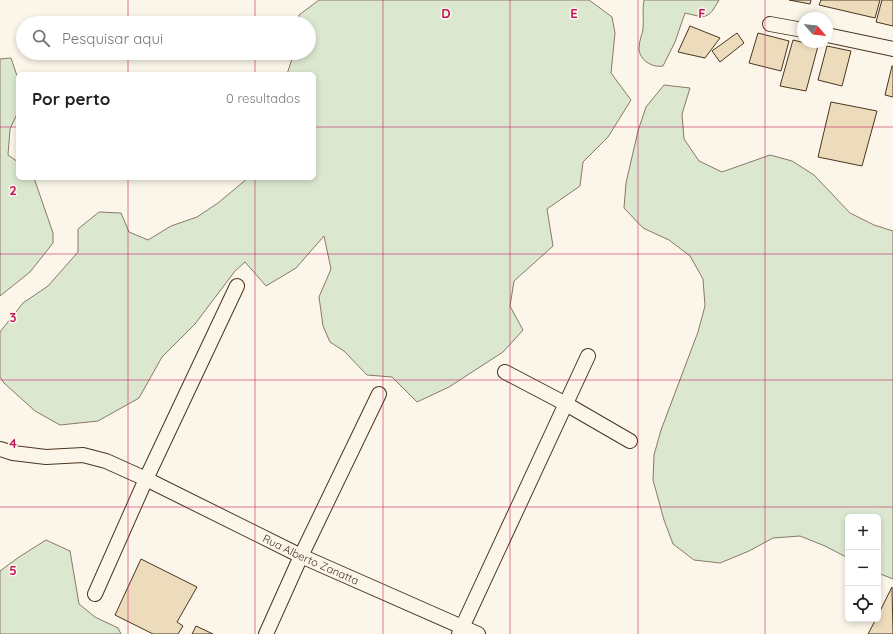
<!DOCTYPE html>
<html lang="pt">
<meta charset="utf-8">
<style>
:root{--surface:#fff;--page:#f6f6f6;--text:#222;--muted:#767676;--line:#e0e0e0}
body{margin:0;font-family:Quicksand,sans-serif;background:var(--page);color:var(--text)}
.controls{position:absolute;right:12px;bottom:12px;display:grid;overflow:hidden;border-radius:6px;box-shadow:0 2px 6px #0003}
.controls button{width:36px;height:36px;display:grid;place-items:center;padding:0;border:0;border-bottom:1px solid var(--line);background:var(--surface);color:var(--text);font:20px sans-serif}
.compass{position:absolute;left:797px;top:12px;width:36px;height:36px;border-radius:50%;background:var(--surface);box-shadow:0 2px 6px #0003;rotate:118deg}
.list{margin:0;padding:0;list-style:none}
h2{display:flex;justify-content:space-between;align-items:center;height:52px;margin:0;padding:0 16px;font-size:17px}
h2 small{font-size:13px;font-weight:400;color:var(--muted)}
.icon{flex:none;width:22px;height:22px;fill:none;stroke:currentColor;stroke-width:2;stroke-linecap:round;stroke-linejoin:round}
.map{position:relative;flex:none;width:893px;height:634px;overflow:hidden}
.search{position:absolute;background:var(--surface);box-shadow:0 2px 6px #0003;left:16px;top:16px;width:300px;height:44px;display:flex;align-items:center;gap:10px;box-sizing:border-box;padding:0 14px;border-radius:22px;color:var(--muted);font-size:15px}
.panel{position:absolute;background:var(--surface);box-shadow:0 2px 6px #0003;left:16px;top:72px;width:300px;height:108px;border-radius:6px}
.map>svg:first-child{display:block}
.green{fill:#dce7d0;stroke:#887966}
.building{fill:#ecdcbc;stroke:#4a3520}
.lines{fill:none;stroke-linecap:round;stroke-linejoin:round}
.minor-casing{stroke:#4a3520;stroke-width:16}
.minor{stroke:#fbf6e9;stroke-width:14}
.grid{fill:none;stroke:#c2185b;stroke-width:1;stroke-opacity:0.55}
.labels{text-anchor:middle;stroke-width:3;stroke-linejoin:round;paint-order:stroke}
.street-label{font-size:11px;fill:#4a3520;stroke:#fbf6e9}
.grid-label{font-size:13px;text-anchor:middle;font-weight:bold;fill:#c2185b;stroke:#fbf6e9;stroke-width:3;stroke-linejoin:round;paint-order:stroke}
</style>
<div class="map">
<svg width="893" height="634" viewBox="0 0 893 634">
<rect width="100%" height="100%" fill="#fbf6e9"/>
<!-- green -->
<path class="green" d="M319,0H589L612,17L615,33L611,73L631,100L608,137L583,162L580,186L547,209L553,246L514,281L510,306L523,330L503,352L449,387L417,402L392,377L367,375L344,351L330,342L323,326L319,297L331,269L324,236L296,268L266,286L245,262L235,271L195,324L162,357L139,398L98,421L60,425L35,411L4,383L0,377V332L23,303L48,286L78,252V229L99,212L121,213L129,232L148,240L171,226L197,217L218,203L248,178H314V74H287L294,53H309V23H298L299,15Z
M644,0H719C708,20 706,18 685,13L675,42L663,66C652,68 639,60 639,48C639,41 642,35 643,29C644,19 642,9 644,0Z
M11,58L18,79V112L10,129L8,155L18,162V178H34L53,233V243L30,272L0,296V59Z
M664,85L690,88L682,114L684,139L699,161L722,172L770,155L792,161L814,175L850,213L874,225L893,231V579L878,573V517H848V558L825,546L800,536L773,538L749,551L720,563L694,560L673,544L664,520L653,480L654,455L661,430L698,332L705,306L703,279L690,256L669,240L643,228L624,208L626,183L638,131L646,107Z
M46,540L70,551L79,604L95,617L118,628L121,634H0V571L19,557Z"/>
<!-- building -->
<path class="building" d="M789,0H811L810,4Z
M821,0H880L875,18L819,5Z
M882,0H893V26L876,22Z
M690,26L720,38L705,58L678,52Z
M737,33L744,43L720,62L712,51Z
M758,33L789,41L781,71L749,63Z
M793,40L818,46L806,91L780,86Z
M827,46L851,51L842,86L818,80Z
M892,66H893V97L885,95Z
M831,102L877,111L862,166L818,157Z
M141,559L197,587L177,622L183,626L178,634H153L115,615Z
M892,587L893,634H868L876,619H878V615Z
M196,626L213,634H192Z"/>
<g class="lines">
<defs>
<g id="minor">
<path d="M770,24L803,30"/>
<path d="M827,35L893,49"/>
<path d="M505,372L566,404L630,441"/>
<path id="s1" d="M0,449L13,453L46,457L83,455L106,461L146,479L301,556L478,634"/>
<path d="M95,594L146,479L237,286"/>
<path d="M266,634L301,556L379,394"/>
<path d="M459,634L588,356"/>
</g>
</defs>
<!-- minor casing -->
<use href="#minor" class="minor-casing"/>
<!-- minor -->
<use href="#minor" class="minor"/>
</g>
<!-- grid -->
<path class="grid" d="M128,0V23M255,0V23M383,0V634M510,0V634M638,0V634M765,0V634M128,53V74M255,53V74M0,127H18M314,127H893M128,178V634M255,178V634M0,254H893M0,380H893M0,507H893"/>
<g class="labels">
<!-- street labels -->
<g class="street-label">
<text dy="4" stroke="none"><textPath href="#s1" startOffset="335">Rua Alberto Zanatta</textPath></text>
</g>
</g>
<g class="grid-label">
<text x="446" y="18">D</text>
<text x="574" y="18">E</text>
<text x="702" y="18">F</text>
<text x="13" y="195">2</text>
<text x="13" y="322">3</text>
<text x="13" y="448">4</text>
<text x="13" y="575">5</text>
</g>
</svg>
<div class="controls">
<button>+</button>
<button>−</button>
<button><svg class="icon" aria-label="locate" viewBox="0 0 24 24"><circle cx="12" cy="12" r="6"/><path d="M12 2v4M12 18v4M2 12h4M18 12h4"/></svg></button>
</div>
<svg class="compass" viewBox="-18 -18 36 36"><path d="M0-13l5 13h-10z" fill="#e53935"/><path d="M0 13l5-13h-10z" fill="#767676"/></svg>
<div class="search"><svg class="icon" aria-label="search" viewBox="0 0 24 24"><circle cx="10" cy="10" r="6"/><path d="M15 15l6 6"/></svg>Pesquisar aqui</div>
<section class="panel">
<h2>Por perto<small>0 resultados</small></h2>
<ul class="list">
</ul>
</section>
</div>
